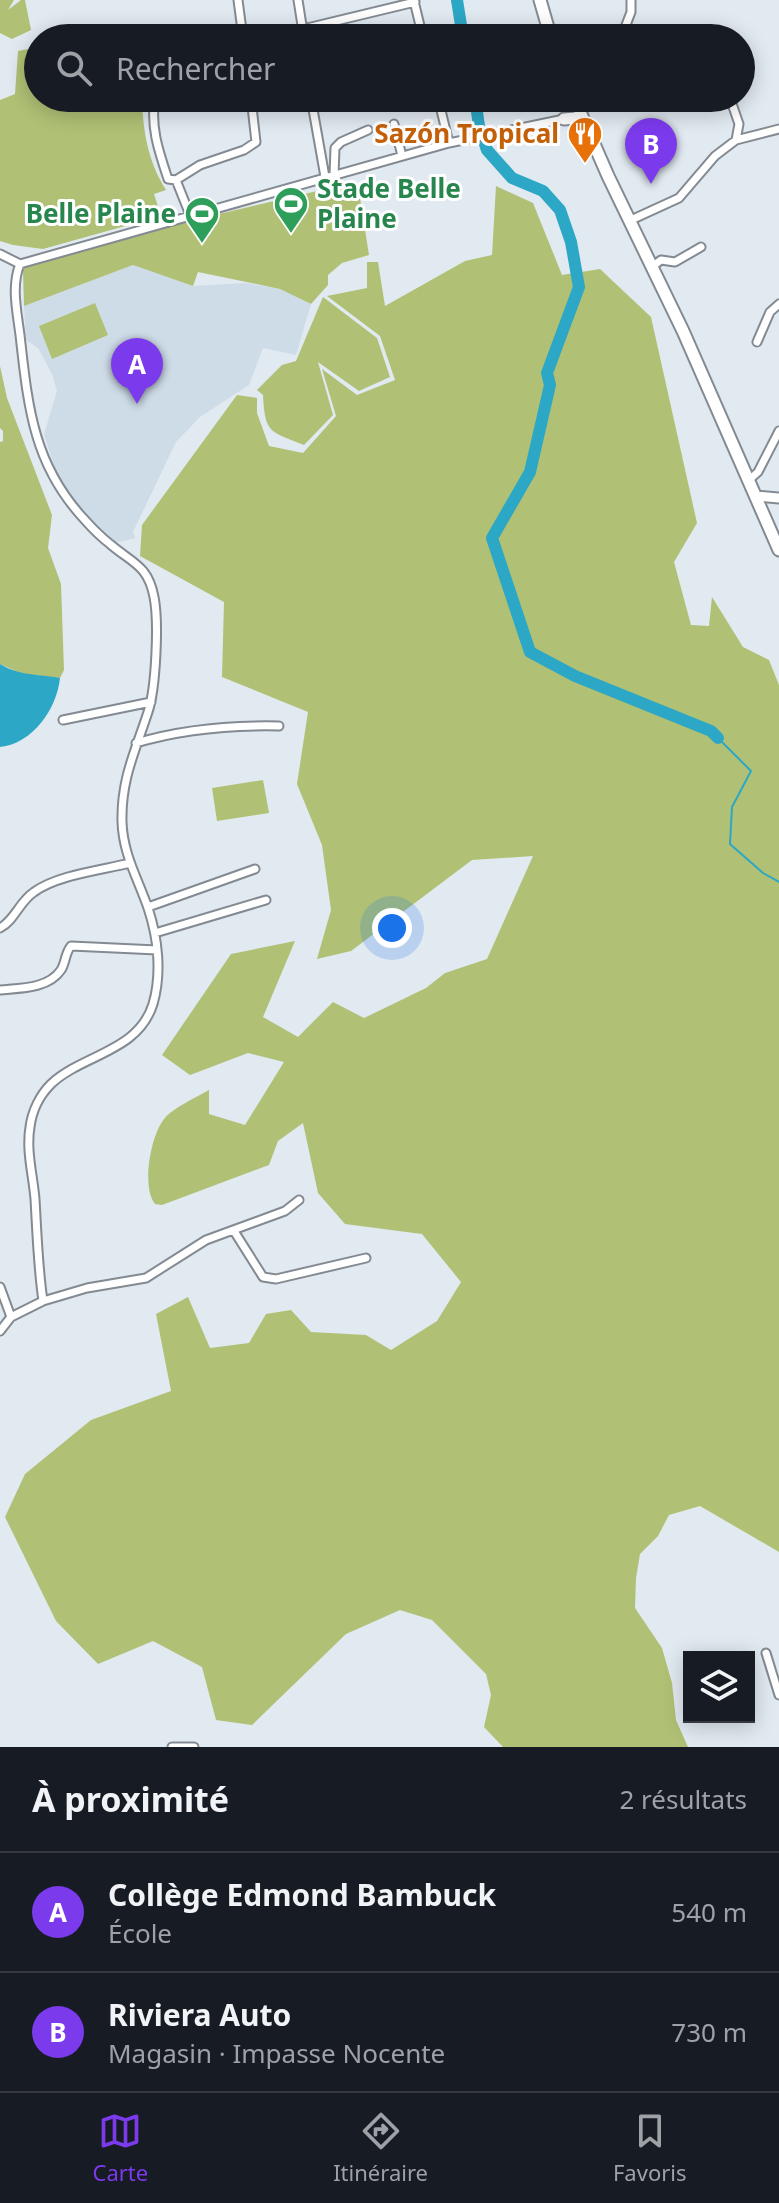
<!DOCTYPE html>
<html lang="fr">
<meta charset="utf-8">
<style>
:root{--surface:#171b24;--page:#20242c;--text:#f1f3f6;--muted:#9ea1a6;--line:#363941;--accent:#7c3aed}
body{margin:0;font-family:"Noto Sans",sans-serif;background:var(--page);color:var(--text)}
.controls{position:absolute;right:24px;bottom:24px;display:grid;overflow:hidden;border-radius:0px;box-shadow:0 4px 20px #0003}
.controls button{width:72px;height:72px;display:grid;place-items:center;padding:0;border:0;border-bottom:2px solid var(--line);background:var(--surface);color:var(--text);font:40px sans-serif}
.you{position:absolute;left:392px;top:928px;width:28px;height:28px;margin:-20px;border:6px solid #fff;border-radius:50%;background:#1a73e8;box-shadow:0 0 0 12px #1a73e833}
.badge{display:grid;place-items:center;width:52px;height:52px;border-radius:50%;background:var(--accent);color:#fff;font-size:26px;font-weight:700}
.pin{position:absolute;translate:-50% -66px;filter:drop-shadow(0 2px 4px #0008)}
.pin::after{content:'';position:absolute;top:42px;width:28px;height:24px;background:inherit;clip-path:polygon(0 0,100% 0,50% 100%)}
.list{margin:0;padding:0;list-style:none}
h2{display:flex;justify-content:space-between;align-items:center;height:104px;margin:0;padding:0 32px;font-size:34px}
h2 small{font-size:26px;font-weight:400;color:var(--muted)}
.list li{display:grid;grid-template-columns:52px 1fr auto;gap:24px;align-items:center;box-sizing:border-box;height:120px;padding:0 32px;border-top:2px solid var(--line)}
.list b{display:block;font-size:30px;white-space:nowrap}
.list p{margin:0;font-size:26px;white-space:nowrap;color:var(--muted)}
.list em{font-size:26px;font-style:normal;color:var(--muted)}
.icon{flex:none;width:44px;height:44px;fill:none;stroke:currentColor;stroke-width:2;stroke-linecap:round;stroke-linejoin:round}
.map{position:relative;flex:none;width:779px;height:1747px;overflow:hidden}
.search{position:absolute;background:var(--surface);box-shadow:0 4px 20px #0003;left:24px;right:24px;top:24px;height:88px;display:flex;align-items:center;gap:20px;box-sizing:border-box;padding:0 28px;border-radius:44px;color:var(--muted);font-size:30px}
.sheet{height:344px;background:var(--surface)}
nav{display:flex;justify-content:space-around;align-items:center;box-sizing:border-box;height:112px;border-top:2px solid var(--line);background:var(--surface);font-size:22px;color:var(--muted)}
nav a{display:grid;justify-items:center;gap:4px}
nav .on{color:var(--accent)}
.map>svg:first-child{display:block}
.built{fill:#cedce8}
.green{fill:#b0c175}
.water{fill:#2ca7c5}
.lines{fill:none;stroke-linecap:round;stroke-linejoin:round}
.stream{stroke:#2ca7c5;stroke-width:2}
.river{stroke:#2ca7c5;stroke-width:12}
.minor-casing{stroke:#838a91;stroke-width:11}
.major-casing{stroke:#838a91;stroke-width:13}
.highway-casing{stroke:#838a91;stroke-width:15}
.minor{stroke:#fff;stroke-width:7}
.major{stroke:#fff;stroke-width:9}
.highway{stroke:#fff;stroke-width:11}
.labels{text-anchor:middle;stroke-width:6;stroke-linejoin:round;paint-order:stroke}
.food-label{font-size:26px;font-weight:bold;fill:#c56008;stroke:#fff;text-anchor:end}
.leisure-label{font-size:26px;font-weight:bold;fill:#27864d;stroke:#fff;text-anchor:start}
</style>
<div class="map">
<svg width="779" height="1747" viewBox="0 0 779 1747">
<rect width="100%" height="100%" fill="#e1e9f1"/>
<!-- built -->
<path class="built" d="M133,265L193,286L246,283L280,289L311,304L296,355L263,348L249,385L200,417L176,442L133,532L135,538L111,544L62,491L44,434L57,391L52,374L38,348L26,340L24,306Z"/>
<!-- green -->
<path class="green" d="M0,0H14L8,10L21,0H25L31,30L12,39L0,33Z
M38,47V98H142C143,132 148,161 166,190L154,194L161,216L43,249L13,245L0,241V100L15,94L18,51Z
M347,184L350,193L359,192L369,255L342,263L328,275V285L311,304L280,289L198,272L193,286L133,265L24,306L23,270L27,264L185,222Z
M496,186L533,203L562,275L600,269L651,317L697,523L674,562L691,625L709,626L712,597L743,647L769,660L779,685V1552L700,1506L669,1515L658,1536L640,1554L636,1578L635,1608L662,1648L672,1683L676,1720L688,1747H503L484,1727L491,1695L486,1674L432,1620L400,1610L346,1634L252,1725L216,1720L202,1667L153,1641L98,1664L56,1621L5,1517L25,1474L91,1420L171,1391L156,1314L188,1297L210,1348L249,1343L266,1314L291,1310L311,1332L366,1335L391,1350L437,1321L461,1282L422,1234L345,1224L318,1193L303,1123L278,1141L269,1165L162,1205L155,1204C141,1187 151,1133 165,1118C173,1108 197,1097 209,1090V1114L245,1125L284,1062L248,1053L190,1075L162,1055L231,954L295,941L263,1017L298,1037L333,1002L364,1018L426,988L445,973L487,959L533,856L472,860L351,951L317,959L331,910L322,845L297,784L308,712L222,677L224,602L140,556L142,525L237,395L257,398V413L269,446L303,453L336,416L322,369L357,395L395,380L380,336L327,296L367,288V262H378L385,306L465,261L492,255Z
M323,297L377,338L390,377L359,391L318,362L333,415L304,445C270,431 265,434 263,395L257,390L282,365L296,361Z
M95,303L108,335L52,359L39,326Z
M0,366L7,398L52,515L48,548L61,584L64,670L60,678L22,674L0,664V442L3,441V431L0,428Z
M263,780L269,813L217,821L212,788Z"/>
<!-- water -->
<path class="water" d="M0,664C20,676 38,674 60,678C57,709 32,744 0,747Z"/>
<g class="lines">
<!-- stream -->
<path class="stream" d="M718,738L751,771L732,807L730,844L763,873L779,882"/>
<!-- river -->
<path class="river" d="M457,0L463,38
M475,98L479,126L487,150L512,178L543,191L560,210L571,242L579,287L547,373L550,385L530,472L492,538L530,652L575,676L711,731L718,738"/>
<defs>
<path id="minor" d="M238,0L243,38
M298,0L304,38
M414,1L423,38
M303,29L415,2
M621,38L631,12V0
M741,60L746,63
M155,98C150,127 159,152 168,179L176,180L200,165L244,150L256,142L251,98
M311,98L325,177
M438,98L449,143
M730,98L739,124L736,140
M394,124L402,156
M334,175L335,148L341,142L368,130
M176,180L190,215
M631,220L679,198L715,156L736,140L779,129
M0,254L20,264L449,143L564,119
M20,264C11,286 17,311 20,335C28,406 33,464 84,519C92,528 101,537 110,544C132,563 148,565 154,597C159,622 156,688 148,712C135,752 121,779 122,822C123,854 138,879 148,908C158,938 162,973 153,1004C138,1052 83,1054 51,1084C40,1095 32,1111 30,1127C26,1151 33,1175 35,1199C37,1233 38,1267 43,1301
M653,266L661,260L675,262L701,247
M757,342L770,312L779,304
M749,480L758,472L779,431
M63,720L151,702
M136,743C183,729 229,725 279,726
M148,907L255,869
M0,928C15,920 19,902 34,892C57,875 102,870 130,863
M155,933L266,900
M0,990C20,988 48,989 61,970C66,962 65,953 71,946L157,950
M234,1231L263,1277L276,1279L366,1258
M0,1287L11,1317
M0,1331L11,1317L43,1301L87,1288L146,1278L206,1240L285,1211L299,1200
M766,1653L779,1695
M172,1747H194"/>
<path id="major" d="M755,496L779,498"/>
<path id="highway" d="M540,0L551,38
M574,98L608,176L683,331L779,550
M564,119L575,118L583,127"/>
</defs>
<!-- minor casing -->
<use href="#minor" class="minor-casing"/>
<!-- major casing -->
<use href="#major" class="major-casing"/>
<!-- highway casing -->
<use href="#highway" class="highway-casing"/>
<!-- minor -->
<use href="#minor" class="minor"/>
<!-- major -->
<use href="#major" class="major"/>
<!-- highway -->
<use href="#highway" class="highway"/>
</g>
<!-- icons -->
<defs>
<symbol id="restaurant-pin" viewBox="-11 -11 22 30"><path d="M0 17L-7.5 6A9.5 9.5 0 1 1 7.5 6Z" fill="#e8710a" stroke="#fff"/><path d="M-5-6h1v4h1v-4h1v4h1v-4h1v5L-1.5 .5V6h-2V.5L-5-1ZM5-6V6H3V1.5H1.5Q1.5-4 5-6Z" fill="#fff"/></symbol>
<symbol id="stadium-pin" viewBox="-11 -11 22 30"><path d="M0 17L-7.5 6A9.5 9.5 0 1 1 7.5 6Z" fill="#2e9e5b" stroke="#fff"/><path d="M0-5a6.5 5 0 1 0 0 10a6.5 5 0 1 0 0-10ZM-3.5-1.8h7v3.6h-7Z" fill="#fff"/></symbol>
</defs>
<g fill-rule="evenodd">
<use href="#restaurant-pin" x="565" y="114" width="40" height="54"/>
<use href="#stadium-pin" x="271" y="184" width="40" height="54"/>
<use href="#stadium-pin" x="182" y="194" width="40" height="54"/>
</g>
<g class="labels">
<!-- food labels -->
<g class="food-label">
<text x="559" y="143">Sazón Tropical</text>
</g>
<!-- leisure labels -->
<g class="leisure-label">
<text x="317" y="198">Stade Belle<tspan x="317" dy="30">Plaine</tspan></text>
<text x="176" y="223" text-anchor="end">Belle Plaine</text>
</g>
</g>
</svg>
<div class="controls">
<button><svg class="icon" aria-label="layers" viewBox="0 0 24 24"><path d="M12 4l9 5-9 5-9-5zM3 14l9 5 9-5"/></svg></button>
</div>
<div class="you"></div>
<div class="pin badge" style="left:137px;top:404px">A</div>
<div class="pin badge" style="left:651px;top:184px">B</div>
<div class="search"><svg class="icon" aria-label="search" viewBox="0 0 24 24"><circle cx="10" cy="10" r="6"/><path d="M15 15l6 6"/></svg>Rechercher</div>
</div>
<section class="sheet">
<h2>À proximité<small>2 résultats</small></h2>
<ul class="list">
<li><span class="badge">A</span><div><b>Collège Edmond Bambuck</b><p>École</p></div><em>540 m</em></li>
<li><span class="badge">B</span><div><b>Riviera Auto</b><p>Magasin · Impasse Nocente</p></div><em>730 m</em></li>
</ul>
</section>
<nav>
<a class="on"><svg class="icon" aria-label="map" viewBox="0 0 24 24"><path d="M3 6l6-2 6 2 6-2v14l-6 2-6-2-6 2zM9 4v14M15 6v14"/></svg>Carte</a>
<a><svg class="icon" aria-label="directions" viewBox="0 0 24 24"><path d="M12 3l9 9-9 9-9-9zM9 14v-3h6M13 9l2 2-2 2"/></svg>Itinéraire</a>
<a><svg class="icon" aria-label="saved" viewBox="0 0 24 24"><path d="M7 4h10v16l-5-4-5 4z"/></svg>Favoris</a>
</nav>
